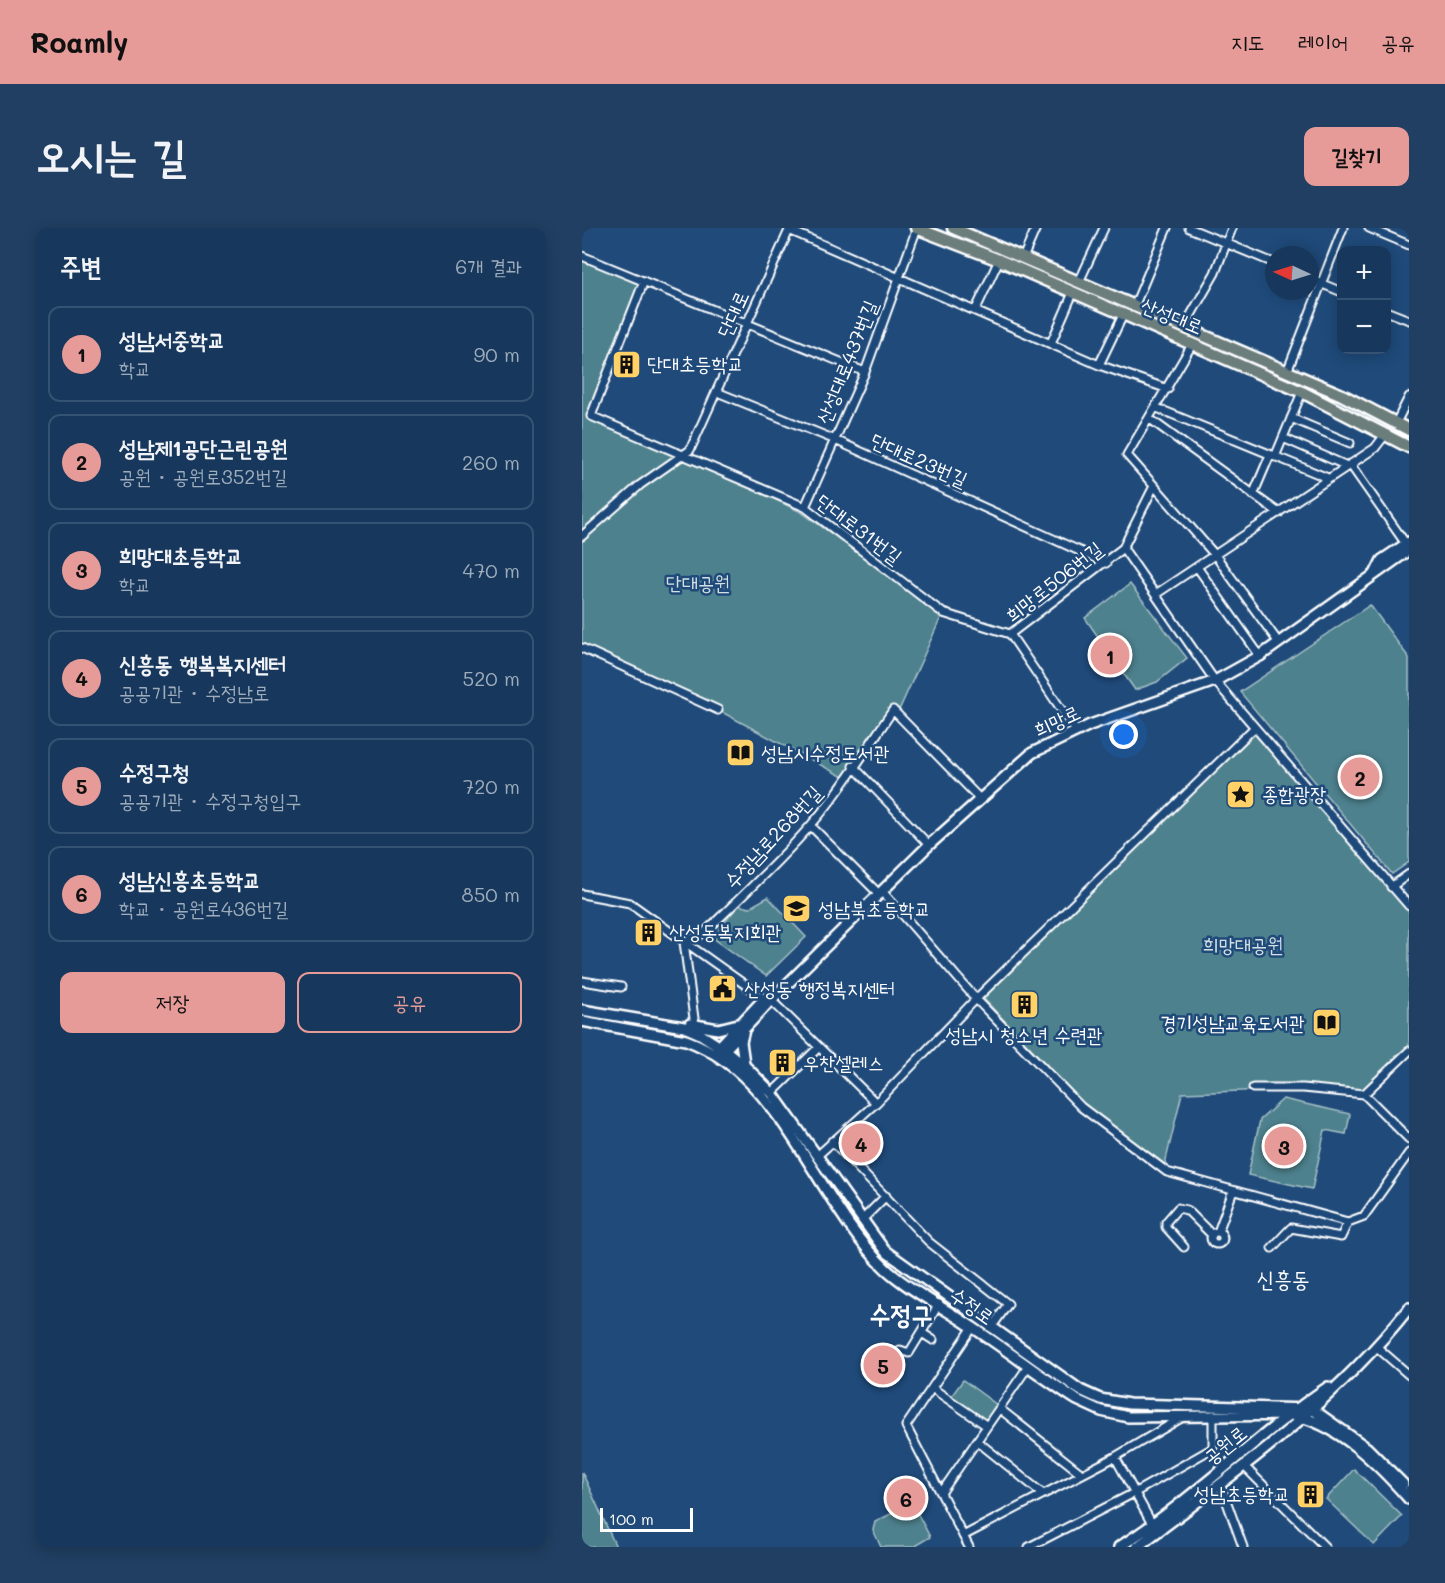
<!DOCTYPE html>
<html lang="ko">
<meta charset="utf-8">
<style>
:root{--surface:#17385c;--page:#203f62;--text:#f1f3f6;--muted:#9eacbb;--line:#365272;--accent:#e69b98}
body{margin:0;font-family:Mali,"Poor Story",sans-serif;background:var(--page);color:var(--text)}
.controls{position:absolute;right:18px;top:18px;display:grid;overflow:hidden;border-radius:12px;box-shadow:0 3px 15px #0003}
.controls button{width:54px;height:54px;display:grid;place-items:center;padding:0;border:0;border-bottom:2px solid var(--line);background:var(--surface);color:var(--text);font:30px sans-serif}
.compass{position:absolute;left:683px;top:18px;width:54px;height:54px;border-radius:50%;background:var(--surface);box-shadow:0 3px 15px #0003;rotate:274deg}
.scale{position:absolute;left:18px;bottom:15px;width:93px;box-sizing:border-box;padding-left:6px;border:3px solid #fff;border-top:0;font-size:16px;line-height:21px;white-space:nowrap;color:#fff;-webkit-text-stroke:4px #1f4a7a;paint-order:stroke}
.you{position:absolute;left:542px;top:507px;width:21px;height:21px;margin:-15px;border:4px solid #fff;border-radius:50%;background:#1a73e8;box-shadow:0 0 0 9px #1a73e833}
.badge{display:grid;place-items:center;width:39px;height:39px;border-radius:50%;background:var(--accent);color:#111;font-size:20px;font-weight:700}
.pin{position:absolute;translate:-50% -50%;border:3px solid #fff;box-shadow:0 2px 6px #0006}
.list{margin:0;padding:0;list-style:none}
h2{display:flex;justify-content:space-between;align-items:center;height:78px;margin:0;padding:0 24px;font-size:26px}
h2 small{font-size:20px;font-weight:400;color:var(--muted)}
.list li{display:grid;grid-template-columns:39px 1fr auto;gap:18px;align-items:center;box-sizing:border-box;height:96px;margin:0 12px 12px;padding:0 12px;border:2px solid var(--line);border-radius:12px}
.list b{display:block;font-size:22px;white-space:nowrap}
.list p{margin:0;font-size:20px;white-space:nowrap;color:var(--muted)}
.list em{font-size:20px;font-style:normal;color:var(--muted)}
.actions{display:flex;gap:12px;padding:18px 24px}
.actions a{flex:1;padding:14px 0;border:2px solid var(--accent);border-radius:12px;text-align:center;font-size:21px;color:var(--accent)}
.actions .main{background:var(--accent);color:#111}
.map{position:relative;flex:none;width:827px;height:1319px;overflow:hidden;border-radius:12px}
header{display:flex;align-items:center;gap:36px;box-sizing:border-box;height:84px;padding:0 30px;background:var(--accent);color:#111}
header strong{font-size:28px}
nav{display:flex;gap:33px;margin-inline-start:auto;font-size:21px}
.intro{display:flex;align-items:center;justify-content:space-between;box-sizing:border-box;height:144px;padding:0 36px}
h1{margin:0;font-size:42px}
.button{padding:15px 27px;border-radius:12px;background:var(--accent);color:#111;font-size:21px;font-weight:700}
main{display:flex;gap:36px;padding:0 36px}
aside{flex:1;background:var(--surface);border-radius:12px;box-shadow:0 3px 15px #0003}
.map>svg:first-child{display:block}
.green{fill:#4e818d;stroke:#a6c0c6;stroke-width:1.5}
.lines{fill:none;stroke-linecap:round;stroke-linejoin:round}
.minor-casing{stroke:#fff;stroke-width:11}
.secondary-casing{stroke:#fff;stroke-width:14}
.primary-casing{stroke:#fff;stroke-width:15}
.minor{stroke:#1f4a7a;stroke-width:7}
.secondary{stroke:#1f4a7a;stroke-width:9}
.primary{stroke:#6c7e7c;stroke-width:10}
.labels{text-anchor:middle;stroke-width:5;stroke-linejoin:round;paint-order:stroke}
.street-label{font-size:20px;fill:#fff;stroke:#1f4a7a}
.poi-label{font-size:20px;fill:#fff;stroke:#1f4a7a;text-anchor:start}
.park-label{font-size:20px;fill:#d3e0e2;stroke:#1f4a7a}
.quarter-label{font-size:22px;fill:#fff;stroke:#1f4a7a}
.district-label{font-size:26px;font-weight:bold;fill:#fff;stroke:#1f4a7a}
</style>
<header>
<strong>Roamly</strong>
<nav><a>지도</a><a>레이어</a><a>공유</a></nav>
</header>
<div class="intro"><h1>오시는 길</h1><a class="button">길찾기</a></div>
<main>
<aside>
<h2>주변<small>6개 결과</small></h2>
<ul class="list">
<li><span class="badge">1</span><div><b>성남서중학교</b><p>학교</p></div><em>90 m</em></li>
<li><span class="badge">2</span><div><b>성남제1공단근린공원</b><p>공원 · 공원로352번길</p></div><em>260 m</em></li>
<li><span class="badge">3</span><div><b>희망대초등학교</b><p>학교</p></div><em>470 m</em></li>
<li><span class="badge">4</span><div><b>신흥동 행복복지센터</b><p>공공기관 · 수정남로</p></div><em>520 m</em></li>
<li><span class="badge">5</span><div><b>수정구청</b><p>공공기관 · 수정구청입구</p></div><em>720 m</em></li>
<li><span class="badge">6</span><div><b>성남신흥초등학교</b><p>학교 · 공원로436번길</p></div><em>850 m</em></li>
</ul>
<div class="actions"><a class="main">저장</a><a>공유</a></div>
</aside>
<div class="map">
<svg width="827" height="1319" viewBox="0 0 827 1319">
<rect width="100%" height="100%" fill="#1f4a7a"/>
<filter id="ink" filterUnits="userSpaceOnUse"><feTurbulence type="fractalNoise" baseFrequency=".0167" numOctaves="2"/><feDisplacementMap in="SourceGraphic" scale="12" xChannelSelector="R" yChannelSelector="G"/><feConvolveMatrix kernelMatrix="1 2 1 2 8 2 1 2 1" color-interpolation-filters="sRGB"/></filter>
<g filter="url(#ink)">
<!-- green -->
<path class="green" d="M0,30L58,57L6,189L102,227L219,284L361,385L318,480L263,550L136,482L0,421Z
M548,356L605,430L575,454L553,462L503,390Z
M788,377L827,430V634L810,646L658,464Z
M672,503L827,681V821L783,864L718,861L600,865L583,936L508,882L401,770L456,713Z
M186,669L224,709L184,748L131,710L156,677L167,680Z
M701,871L768,886L764,906L743,902L730,961L666,947L678,892Z
M381,1152L415,1177L403,1194L368,1170Z
M772,1241L820,1288L792,1317L744,1271Z
M0,1244L34,1319H0Z
M330,1275L348,1309L331,1319H299L291,1302L293,1294Z"/>
<g class="lines">
<defs>
<path id="minor" d="M607,0L692,35
M787,0L827,17
M207,2L517,137L586,161
M0,28L283,144
M441,30L454,0
M728,51L760,64
M62,53L9,188L223,279L361,385L428,406
M497,54L522,0
M552,79L585,0
M394,81L417,32
M804,83L827,92
M602,99L633,45L650,0
M469,115L491,65
M611,115L545,227L633,327L697,415
M517,137L541,87
M705,144L761,0
M135,164L251,211L524,335
M575,180L746,250
M709,190L768,215
M568,191L697,285
M814,195L827,169
M701,210L765,238
M693,229L720,164
M768,236L824,316
M671,267L688,227
M223,279L283,144L335,0
M0,308L58,257L108,222L208,0
M541,320L633,453L827,678
M615,339L678,428
M574,366L793,220L803,207
M0,420L136,482
M672,500L394,771L499,879L585,944L766,994L782,988L827,925
M494,503L428,406L541,320L572,258
M271,538L347,617
M229,598L298,667
M809,659L827,646
M0,666L48,675L186,773
M0,753L39,759
M189,772L294,875
M113,798L102,714L122,705C158,670 196,635 229,597C259,563 285,520 311,482L398,571
M671,860H721L782,866L827,911
M190,865L236,820
M782,866L827,823
M250,913L347,1014L426,1076L409,1100
M235,928L294,875L394,771L301,664
M280,992L304,968
M629 1010a6 6 0 1 1 12 0a6 6 0 1 1-12 0Z
M636,1004L651,963
M602,1019L584,999V994L596,980L605,982L630,1007
M690,1020L709,1000L759,1009L766,994
M340,1105L351,1112
M796,1120L827,1147
M318,1122L327,1125L357,1076
M350,1160L405,1198
M418,1181L500,1246
M395,1213L461,1266
M533,1229L570,1296
M663,1239L743,1319
M639,1258L661,1319
M827,1262V1261
M359,1265L445,1140
M381,1308L533,1229L601,1189
M387,1319L324,1198L391,1099
M447,1319L552,1265L631,1220V1187"/>
<path id="secondary" d="M794,344L800,332L827,314
M0,782L102,799L118,806L143,822L163,838L190,865L303,1023L498,1162L518,1171L547,1176L730,1181L785,1220L821,1256
M0,793L104,812C201,847 234,974 304,1041C328,1063 361,1079 387,1097C424,1121 458,1148 495,1172L519,1183L546,1189L709,1187C755,1194 797,1237 827,1271
M108,796L136,801L156,796
M162,802L159,814L162,835
M134,822L178,775L189,772
M140,825L189,772L347,617L450,525L508,497L633,453L678,428L827,322
M537,1319C612,1272 673,1208 746,1159
M555,1319C652,1246 751,1176 827,1080"/>
<path id="primary" d="M334,0L417,32L720,164L827,219
M371,0L760,167L827,202"/>
</defs>
<!-- minor casing -->
<use href="#minor" class="minor-casing"/>
<!-- secondary casing -->
<use href="#secondary" class="secondary-casing"/>
<!-- primary casing -->
<use href="#primary" class="primary-casing"/>
<!-- minor -->
<use href="#minor" class="minor"/>
<!-- secondary -->
<use href="#secondary" class="secondary"/>
<!-- primary -->
<use href="#primary" class="primary"/>
</g>
</g>
<!-- icons -->
<defs>
<symbol id="building-square" viewBox="-11 -11 22 22"><rect x="-9" y="-9" width="18" height="18" rx="4" fill="#ffd166" stroke="#1f4a7a"/><path d="M-4-6H4V6H1V3H-1V6H-4ZM-2.5-4.3h1.7v1.8h-1.7ZM.8-4.3h1.7v1.8H.8ZM-2.5-1h1.7V.8h-1.7ZM.8-1h1.7V.8H.8Z" fill="#111"/></symbol>
<symbol id="library-square" viewBox="-11 -11 22 22"><rect x="-9" y="-9" width="18" height="18" rx="4" fill="#ffd166" stroke="#1f4a7a"/><path d="M-6-4Q-3-5.5-.7-3.5V5Q-3 3-6 4ZM6-4Q3-5.5 .7-3.5V5Q3 3 6 4Z" fill="#111"/></symbol>
<symbol id="sight-square" viewBox="-11 -11 22 22"><rect x="-9" y="-9" width="18" height="18" rx="4" fill="#ffd166" stroke="#1f4a7a"/><path d="M0-6L1.8-2.2L6-1.7L2.9 1.2L3.7 5.4L0 3.3L-3.7 5.4L-2.9 1.2L-6-1.7L-1.8-2.2Z" fill="#111"/></symbol>
<symbol id="school-square" viewBox="-11 -11 22 22"><rect x="-9" y="-9" width="18" height="18" rx="4" fill="#ffd166" stroke="#1f4a7a"/><path d="M0-5L7-2L0 1L-7-2ZM-4 1L0 2.5L4 1V4Q0 6-4 4Z" fill="#111"/></symbol>
<symbol id="civic-square" viewBox="-11 -11 22 22"><rect x="-9" y="-9" width="18" height="18" rx="4" fill="#ffd166" stroke="#1f4a7a"/><path d="M-.6-6.5H3V-4.5H.6V-3L4-1V1h2V6H-6V1h2V-1L-.6-3ZM-1.2 2.5V6h2.4V2.5Z" fill="#111"/></symbol>
</defs>
<g fill-rule="evenodd">
<use href="#building-square" x="28" y="120" width="33" height="33"/>
<use href="#library-square" x="142" y="508" width="33" height="33"/>
<use href="#sight-square" x="642" y="550" width="33" height="33"/>
<use href="#school-square" x="198" y="664" width="33" height="33"/>
<use href="#building-square" x="50" y="688" width="33" height="33"/>
<use href="#civic-square" x="124" y="744" width="33" height="33"/>
<use href="#building-square" x="426" y="760" width="33" height="33"/>
<use href="#library-square" x="728" y="778" width="33" height="33"/>
<use href="#building-square" x="184" y="818" width="33" height="33"/>
<use href="#building-square" x="712" y="1250" width="33" height="33"/>
</g>
<g class="labels">
<!-- street labels -->
<g class="street-label">
<text transform="translate(151 86) rotate(-66)" y="7">단대로</text>
<text transform="translate(590 88) rotate(22)" y="7">산성대로</text>
<text transform="translate(265 134) rotate(-68)" y="7">산성대로437번길</text>
<text transform="translate(337 232) rotate(24)" y="7">단대로23번길</text>
<text transform="translate(277 301) rotate(37)" y="7">단대로31번길</text>
<text transform="translate(472 354) rotate(-38)" y="7">희망로506번길</text>
<text transform="translate(475 493) rotate(-25)" y="7">희망로</text>
<text transform="translate(191 609) rotate(-47)" y="7">수정남로268번길</text>
<text transform="translate(390 1078) rotate(35)" y="7">수정로</text>
<text transform="translate(643 1217) rotate(-39)" y="7">공원로</text>
</g>
<!-- poi labels -->
<g class="poi-label">
<text x="65" y="143">단대초등학교</text>
<text x="179" y="532">성남시수정도서관</text>
<text x="680" y="573">종합광장</text>
<text x="236" y="688">성남북초등학교</text>
<text x="87" y="711">산성동복지회관</text>
<text x="162" y="768">산성동 행정복지센터</text>
<text x="723" y="802" text-anchor="end">경기성남교육도서관</text>
<text x="442" y="814" text-anchor="middle">성남시 청소년 수련관</text>
<text x="221" y="842">우찬셀레스</text>
<text x="708" y="1273" text-anchor="end">성남초등학교</text>
</g>
<!-- park labels -->
<g class="park-label">
<text x="116" y="362">단대공원</text>
<text x="661" y="724">희망대공원</text>
</g>
<!-- quarter labels -->
<g class="quarter-label">
<text x="701" y="1059">신흥동</text>
</g>
<!-- district labels -->
<g class="district-label">
<text x="319" y="1096">수정구</text>
</g>
</g>
</svg>
<div class="controls">
<button>+</button>
<button>−</button>
</div>
<svg class="compass" viewBox="-18 -18 36 36"><path d="M0-13l5 13h-10z" fill="#e53935"/><path d="M0 13l5-13h-10z" fill="#9eacbb"/></svg>
<div class="scale">100 m</div>
<div class="you"></div>
<div class="pin badge" style="left:528px;top:427px">1</div>
<div class="pin badge" style="left:778px;top:549px">2</div>
<div class="pin badge" style="left:702px;top:918px">3</div>
<div class="pin badge" style="left:279px;top:915px">4</div>
<div class="pin badge" style="left:301px;top:1137px">5</div>
<div class="pin badge" style="left:324px;top:1270px">6</div>
</div>
</main>
